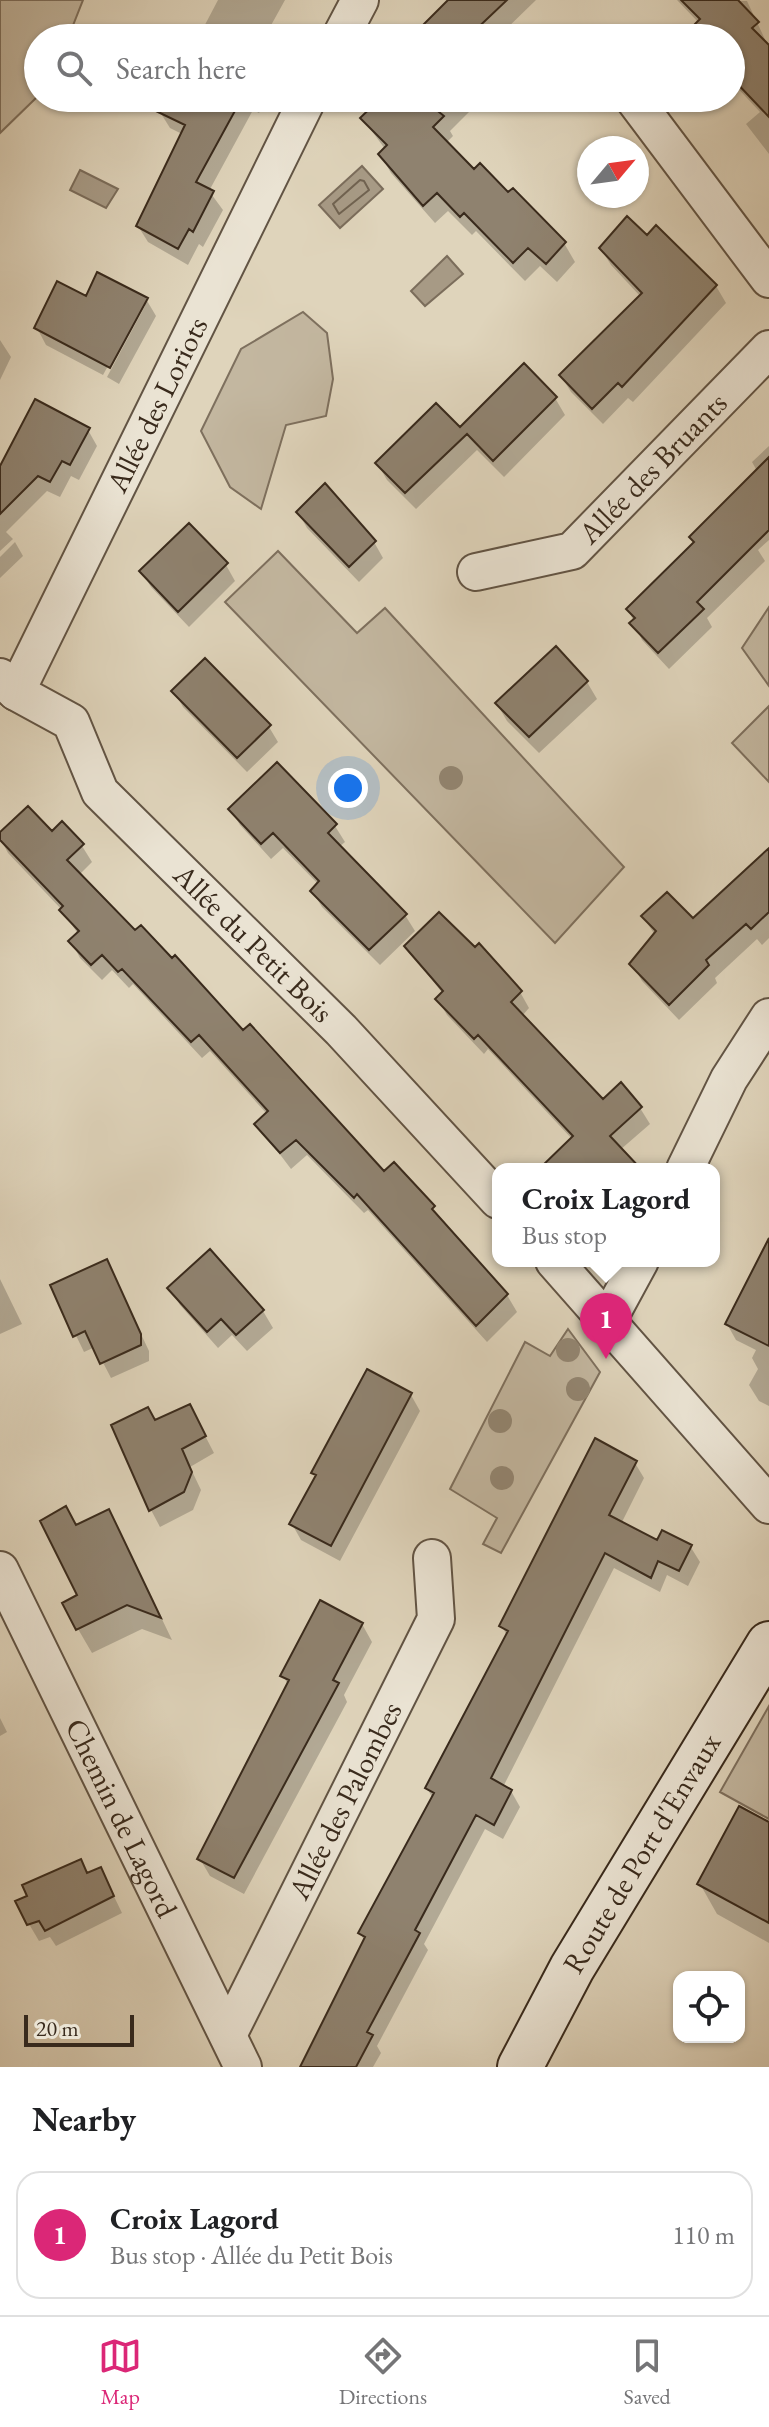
<!DOCTYPE html>
<meta charset="utf-8">
<style>
:root{--surface:#fff;--page:#f2f2f2;--text:#202124;--muted:#757577;--line:#e0e0e0;--accent:#db2777}
body{margin:0;font-family:"EB Garamond",serif;background:var(--page);color:var(--text)}
.controls{position:absolute;right:24px;bottom:24px;display:grid;overflow:hidden;border-radius:16px;box-shadow:0 2px 6px #0004}
.controls button{width:72px;height:72px;display:grid;place-items:center;padding:0;border:0;border-bottom:2px solid var(--line);background:var(--surface);color:var(--text);font:40px sans-serif}
.compass{position:absolute;left:577px;top:136px;width:72px;height:72px;border-radius:50%;background:var(--surface);box-shadow:0 2px 6px #0004;rotate:61deg}
.scale{position:absolute;left:24px;bottom:20px;width:110px;box-sizing:border-box;padding-left:8px;border:4px solid #392a1c;border-top:0;font-size:22px;line-height:28px;white-space:nowrap;color:#392a1c;-webkit-text-stroke:6px #eae3d3;paint-order:stroke}
.you{position:absolute;left:348px;top:788px;width:28px;height:28px;margin:-20px;border:6px solid #fff;border-radius:50%;background:#1a73e8;box-shadow:0 0 0 12px #1a73e833}
.badge{display:grid;place-items:center;width:52px;height:52px;border-radius:50%;background:var(--accent);color:#fff;font-size:26px;font-weight:700}
.pin{position:absolute;translate:-50% -66px;filter:drop-shadow(0 2px 4px #0008)}
.pin::after{content:'';position:absolute;top:42px;width:28px;height:24px;background:inherit;clip-path:polygon(0 0,100% 0,50% 100%)}
.popup{position:absolute;left:492px;top:1163px;width:228px;height:104px;box-sizing:border-box;display:grid;place-content:center;border-radius:16px;background:var(--surface);filter:drop-shadow(0 2px 6px #0005);font-size:26px;white-space:nowrap;color:var(--muted)}
.popup b{font-size:30px;color:var(--text)}
.popup::after{content:'';position:absolute;left:50%;top:100%;margin-left:-16px;border:16px solid transparent;border-top-color:var(--surface)}
.list{margin:0;padding:0;list-style:none}
h2{display:flex;justify-content:space-between;align-items:center;height:104px;margin:0;padding:0 32px;font-size:34px}
h2 small{font-size:26px;font-weight:400;color:var(--muted)}
.list li{display:grid;grid-template-columns:52px 1fr auto;gap:24px;align-items:center;box-sizing:border-box;height:128px;margin:0 16px 16px;padding:0 16px;border:2px solid var(--line);border-radius:24px}
.list b{display:block;font-size:30px;white-space:nowrap}
.list p{margin:0;font-size:26px;white-space:nowrap;color:var(--muted)}
.list em{font-size:26px;font-style:normal;color:var(--muted)}
.icon{flex:none;width:44px;height:44px;fill:none;stroke:currentColor;stroke-width:2;stroke-linecap:round;stroke-linejoin:round}
.map{position:relative;flex:none;width:769px;height:2067px;overflow:hidden}
.search{position:absolute;background:var(--surface);box-shadow:0 2px 6px #0004;left:24px;right:24px;top:24px;height:88px;display:flex;align-items:center;gap:20px;box-sizing:border-box;padding:0 28px;border-radius:44px;color:var(--muted);font-size:30px}
.sheet{height:248px;background:var(--surface)}
nav{display:flex;justify-content:space-around;align-items:center;box-sizing:border-box;height:112px;border-top:2px solid var(--line);background:var(--surface);font-size:22px;color:var(--muted)}
nav a{display:grid;justify-items:center;gap:4px}
nav .on{color:var(--accent)}
.map>svg:first-child{display:block}
.green{fill:#c3b7a0;stroke:#7e705e;stroke-width:2}
.water{fill:#a79a85;stroke:#7b6d5b;stroke-width:2}
.shadow{fill:#0003}
.lines{fill:none;stroke-linecap:round;stroke-linejoin:round}
.shore{stroke:#706250;stroke-width:2}
.building{fill:#8f826f;stroke:#392a1c;stroke-width:2}
.street-casing{stroke:#625444;stroke-width:40}
.secondary-casing{stroke:#392a1c;stroke-width:48}
.street{stroke:#eae3d3;stroke-width:36}
.secondary{stroke:#eae3d3;stroke-width:44}
.tree{fill:#938672}
.labels{text-anchor:middle;stroke-width:6;stroke-linejoin:round;paint-order:stroke}
.street-label{font-size:30px;fill:#392a1c;stroke:#eae3d3}
</style>
<div class="map">
<svg width="769" height="2067" viewBox="0 0 769 2067">
<rect width="100%" height="100%" fill="#dfd4bb"/>
<filter id="stains"><feTurbulence type="fractalNoise" baseFrequency=".0025" numOctaves="4"/><feColorMatrix values="0 0 0 0 .2 0 0 0 0 .09 0 0 0 0 .02 0 0 0 .5 -.17"/></filter>
<radialGradient id="worn" r=".72"><stop offset=".6" stop-color="#630" stop-opacity="0"/><stop offset="1" stop-color="#630" stop-opacity=".3"/></radialGradient>
<!-- green -->
<path class="green" d="M0,0H83L68,38H38V96L0,133Z
M303,312L327,333L333,379L326,416L286,425L261,509L230,487L201,431L241,349Z
M278,551L357,633L385,608L624,867L555,943L225,602Z
M769,607V686L742,648Z
M769,706V782L732,743Z
M568,1329L600,1372L501,1553L483,1544L497,1518L450,1489L525,1342L550,1356Z
M769,1706V1819L720,1792Z"/>
<!-- water -->
<path class="water" d="M362,166L383,189L340,228L319,205Z
M80,170L118,189L106,208L70,190Z
M447,256L463,274L425,306L411,291Z"/>
<!-- shadow -->
<path class="shadow" d="M218,0H285L264,38H198Z
M451,0H536L497,38H433Z
M677,0L747,1L769,48V154L746,124L760,112L731,81V38H703L699,23Z
M168,98H268L259,113L253,110L209,191L223,210L203,247L199,244L188,265L148,242L138,226L182,134L170,128L160,112Z
M383,98H464L471,110L450,131L453,136L446,143L474,172L508,195L564,243L575,262L557,282L540,266L525,281L476,231L472,235L448,211L435,223L391,173L380,154L385,149L363,119Z
M647,238L716,286L726,303L633,402L628,398L603,424L571,392L561,376L641,297L611,265L601,249Z
M87,299H146L156,316L119,384L107,377L145,306H141L103,375L46,345L37,328Z
M0,340L11,357L0,380Z
M555,398L565,415L504,477L477,450L416,509L387,480L377,463L460,430Z
M88,430L97,446L79,480L71,476L60,497L47,491L6,532L13,539L0,551V470Z
M769,446V540L758,550L765,561L707,618L712,627L669,669L642,640L628,609L695,544L691,537L757,471L752,462Z
M298,512L374,542L383,558L359,582L307,528Z
M15,542L23,556L0,578V557Z
M226,565L235,581L189,627L151,587L141,571Z
M205,661L269,727L278,742L247,772L183,707L174,691Z
M587,682L597,699L539,753L507,721L497,704Z
M230,809L335,826L345,842L339,847L405,915L415,931L380,965L322,907L312,891L319,885L283,848L271,859L240,825Z
M52,834L82,846L92,862L79,875L384,1173L393,1165L507,1295L517,1312L487,1342L368,1210L364,1213L307,1155L291,1169L257,1124L267,1114L210,1051L202,1058L133,984L129,988L112,970L102,980L80,958L71,941L78,934L62,910L8,853L0,838V835Z
M769,851V938L762,945L757,939L715,978L717,983L679,1020L642,981L632,964L655,935L643,917L693,921Z
M407,947L520,992L529,1008L522,1016L602,1101L640,1108L650,1124L620,1150L634,1169H552L572,1139L488,1049L484,1054L447,1015L438,1000L443,994Z
M769,1238V1406L759,1401L749,1385L758,1369L752,1358L756,1350L736,1340L727,1324Z
M107,1262L149,1351V1361L111,1378L95,1347L84,1352L52,1286Z
M0,1279L22,1324L0,1334Z
M170,1288L263,1311L273,1328L247,1351L232,1335L218,1348L180,1305Z
M411,1395L420,1411L340,1561L301,1540L292,1524L317,1478L314,1473Z
M154,1423L199,1424L214,1453L190,1467L201,1490L193,1510L160,1527L151,1510Z
M635,1463L644,1478L621,1524L658,1543L690,1546L700,1562L688,1586L667,1575L660,1592L614,1568L503,1787L511,1791L520,1807L503,1839L485,1829L424,1944L428,1950L377,2046L381,2053L373,2067H302L365,1942L360,1933L433,1799L427,1788L507,1636L502,1626Z
M76,1527L122,1536L172,1640L142,1629L92,1653L78,1629Z
M362,1624L372,1642L344,1695L347,1702L244,1894L210,1876L200,1859L288,1685L283,1675Z
M0,1718L7,1732L0,1736Z
M769,1824V1943L717,1914L700,1884Z
M88,1875L109,1886L122,1913L56,1946L50,1937L39,1941L29,1924Z"/>
<g class="lines">
<!-- shore -->
<path class="shore" d="M360,180L364,181L369,190L339,214L333,204Z"/>
</g>
<!-- building -->
<path class="building" d="M448,0H507L467,38H410Z
M681,0H738L759,22L752,28L769,45V117L731,77V38H681L700,19Z
M129,98H242L196,182L214,191L193,232L189,229L178,249L136,226L185,125Z
M381,98H454L439,112L444,116L433,127L474,169L480,163L508,192L513,188L566,242L546,264L528,248L513,263L464,213L460,217L437,193L423,206L378,154L387,145L360,118Z
M627,216L647,235L656,225L717,285L622,387L618,383L592,409L559,375L642,293L599,248Z
M97,272L148,298L110,368L34,328L57,281L86,296Z
M524,363L557,397L493,461L467,434L405,493L375,463L436,403L460,427Z
M35,399L90,428L70,465L62,461L50,482L38,476L0,514V466Z
M769,457V530L697,602L704,609L658,653L629,623L635,618L626,609L694,542L689,537Z
M325,483L376,541L349,567L296,512Z
M189,523L228,563L178,612L139,571Z
M556,646L588,681L529,737L495,703Z
M205,658L271,725L237,758L171,691Z
M277,762L337,824L328,833L407,914L369,950L310,891L319,881L273,833L261,844L228,809Z
M28,806L52,831L62,821L84,844L67,860L135,930L141,925L172,958L175,955L243,1030L250,1024L384,1171L394,1162L435,1206L432,1209L508,1294L476,1326L357,1194L354,1198L296,1140L280,1153L254,1124L268,1111L199,1035L191,1042L122,969L118,972L102,955L91,965L68,941L79,931L59,910L63,906L0,840V832Z
M769,848V912L751,929L746,924L706,960L709,965L669,1005L629,964L656,931L641,916L667,892L693,918Z
M439,912L475,947L479,943L522,991L511,1002L603,1099L621,1082L642,1107L610,1136L641,1169H539L573,1136L478,1035L474,1039L435,999L443,991L404,946Z
M769,1238V1346L725,1324Z
M210,1249L264,1310L236,1335L221,1319L207,1332L167,1288Z
M107,1259L141,1334V1345L100,1364L85,1331L73,1337L50,1285Z
M367,1369L412,1393L331,1546L289,1524L316,1475L311,1473Z
M190,1404L206,1436L182,1449L192,1472L184,1492L149,1511L111,1425L148,1407L155,1420Z
M595,1438L637,1461L609,1515L657,1540L662,1530L692,1545L679,1571L658,1561L651,1578L605,1553L491,1778L512,1790L494,1825L476,1815L415,1930L420,1933L367,2032L373,2035L356,2067H300L365,1937L358,1933L434,1793L425,1788L508,1631L499,1626Z
M66,1506L76,1525L109,1509L161,1618L127,1605L76,1630L62,1603L77,1595L40,1521Z
M320,1600L363,1623L333,1680L339,1683L234,1878L197,1859L289,1680L280,1676Z
M739,1806L769,1822V1923L697,1884Z
M81,1859L87,1873L101,1867L114,1896L45,1931L39,1921L27,1925L15,1901L27,1896L22,1885Z"/>
<g class="lines">
<defs>
<g id="street">
<path d="M340,38L360,0"/>
<path d="M633,98L769,279"/>
<path id="s1" d="M476,572L572,551L769,349"/>
<path id="s2" d="M0,677L16,692L308,98"/>
<path id="s3" d="M16,692L71,722L100,792L341,1030L498,1200"/>
<path d="M685,1169L729,1079L769,1017"/>
<path d="M554,1261L769,1505"/>
<path d="M608,1320L640,1261"/>
<path id="s4" d="M0,1570L243,2067"/>
<path id="s5" d="M228,2035L436,1619L432,1558"/>
</g>
<g id="secondary">
<path id="s6" d="M520,2067L572,1968L769,1644"/>
</g>
</defs>
<!-- street casing -->
<use href="#street" class="street-casing"/>
<!-- secondary casing -->
<use href="#secondary" class="secondary-casing"/>
<!-- street -->
<use href="#street" class="street"/>
<!-- secondary -->
<use href="#secondary" class="secondary"/>
</g>
<!-- trees -->
<g class="tree">
<circle cx="451" cy="778" r="12"/>
<circle cx="568" cy="1350" r="12"/>
<circle cx="578" cy="1389" r="12"/>
<circle cx="500" cy="1421" r="12"/>
<circle cx="502" cy="1478" r="12"/>
</g>
<g class="labels">
<!-- street labels -->
<g class="street-label">
<text dy="10" stroke="none"><textPath href="#s2" startOffset="342">Allée des Loriots</textPath></text>
<text dy="10" stroke="none"><textPath href="#s1" startOffset="214">Allée des Bruants</textPath></text>
<text dy="10" stroke="none"><textPath href="#s3" startOffset="354">Allée du Petit Bois</textPath></text>
<text dy="10" stroke="none"><textPath href="#s5" startOffset="262">Allée des Palombes</textPath></text>
<text dy="10" stroke="none"><textPath href="#s4" startOffset="276">Chemin de Lagord</textPath></text>
<text dy="10" stroke="none"><textPath href="#s6" startOffset="246">Route de Port d'Envaux</textPath></text>
</g>
</g>
<rect width="100%" height="100%" filter="url(#stains)"/>
<rect width="100%" height="100%" fill="url(#worn)"/>
</svg>
<div class="controls">
<button><svg class="icon" aria-label="locate" viewBox="0 0 24 24"><circle cx="12" cy="12" r="6"/><path d="M12 2v4M12 18v4M2 12h4M18 12h4"/></svg></button>
</div>
<svg class="compass" viewBox="-18 -18 36 36"><path d="M0-13l5 13h-10z" fill="#e53935"/><path d="M0 13l5-13h-10z" fill="#757577"/></svg>
<div class="scale">20 m</div>
<div class="you"></div>
<div class="pin badge" style="left:606px;top:1359px">1</div>
<div class="popup"><b>Croix Lagord</b>Bus stop</div>
<div class="search"><svg class="icon" aria-label="search" viewBox="0 0 24 24"><circle cx="10" cy="10" r="6"/><path d="M15 15l6 6"/></svg>Search here</div>
</div>
<section class="sheet">
<h2>Nearby<small></small></h2>
<ul class="list">
<li><span class="badge">1</span><div><b>Croix Lagord</b><p>Bus stop · Allée du Petit Bois</p></div><em>110 m</em></li>
</ul>
</section>
<nav>
<a class="on"><svg class="icon" aria-label="map" viewBox="0 0 24 24"><path d="M3 6l6-2 6 2 6-2v14l-6 2-6-2-6 2zM9 4v14M15 6v14"/></svg>Map</a>
<a><svg class="icon" aria-label="directions" viewBox="0 0 24 24"><path d="M12 3l9 9-9 9-9-9zM9 14v-3h6M13 9l2 2-2 2"/></svg>Directions</a>
<a><svg class="icon" aria-label="saved" viewBox="0 0 24 24"><path d="M7 4h10v16l-5-4-5 4z"/></svg>Saved</a>
</nav>
